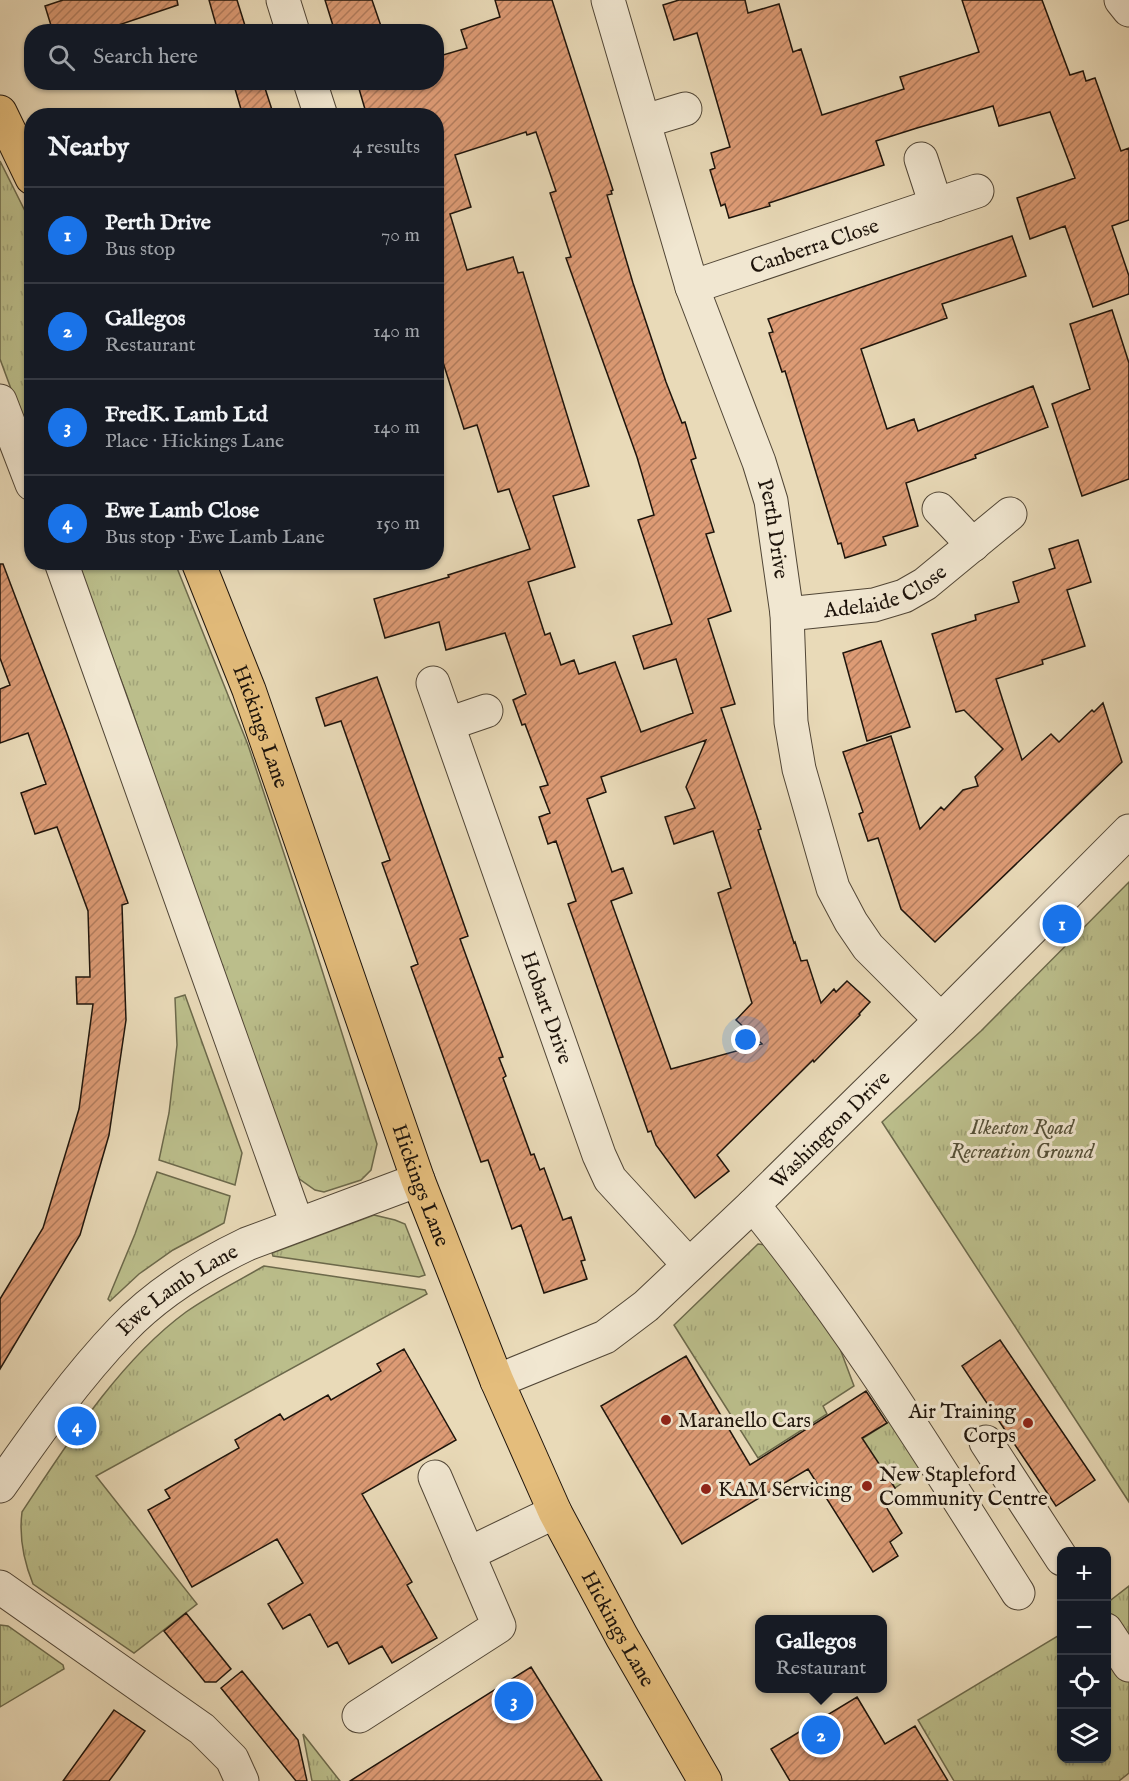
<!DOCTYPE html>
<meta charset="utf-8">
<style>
:root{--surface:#171b24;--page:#242831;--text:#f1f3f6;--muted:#9ea1a6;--line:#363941;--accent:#1a73e8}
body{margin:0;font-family:"IM FELL English",serif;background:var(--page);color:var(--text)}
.controls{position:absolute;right:18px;bottom:18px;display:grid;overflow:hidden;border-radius:12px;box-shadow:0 2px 4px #0004}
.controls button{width:54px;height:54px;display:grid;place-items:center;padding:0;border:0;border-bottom:2px solid var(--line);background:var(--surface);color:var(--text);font:30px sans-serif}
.you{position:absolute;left:746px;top:1040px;width:21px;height:21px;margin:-15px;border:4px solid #fff;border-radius:50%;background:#1a73e8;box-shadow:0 0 0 9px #1a73e833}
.badge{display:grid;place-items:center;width:39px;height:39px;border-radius:50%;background:var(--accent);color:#fff;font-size:20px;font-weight:700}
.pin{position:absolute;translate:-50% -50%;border:3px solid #fff;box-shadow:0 2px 6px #0006}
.popup{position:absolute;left:755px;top:1615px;width:132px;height:78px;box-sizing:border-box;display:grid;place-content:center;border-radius:12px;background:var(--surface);filter:drop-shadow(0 2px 4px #0005);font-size:20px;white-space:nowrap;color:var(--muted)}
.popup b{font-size:22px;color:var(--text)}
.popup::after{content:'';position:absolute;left:50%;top:100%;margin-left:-12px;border:12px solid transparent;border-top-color:var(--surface)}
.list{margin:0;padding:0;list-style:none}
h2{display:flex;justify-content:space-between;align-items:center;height:78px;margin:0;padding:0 24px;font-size:26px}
h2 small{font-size:20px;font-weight:400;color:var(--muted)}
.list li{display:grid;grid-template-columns:39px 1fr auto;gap:18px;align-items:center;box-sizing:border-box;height:96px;padding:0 24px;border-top:2px solid var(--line)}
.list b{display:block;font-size:22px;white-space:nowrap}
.list p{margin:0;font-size:20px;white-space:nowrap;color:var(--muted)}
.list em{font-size:20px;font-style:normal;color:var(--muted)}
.icon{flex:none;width:33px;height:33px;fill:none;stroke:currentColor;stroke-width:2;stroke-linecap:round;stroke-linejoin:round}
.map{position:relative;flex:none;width:1129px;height:1781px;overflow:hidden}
.search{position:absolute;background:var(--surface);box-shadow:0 2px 4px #0004;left:24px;top:24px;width:420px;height:66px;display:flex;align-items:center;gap:15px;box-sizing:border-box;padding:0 21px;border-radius:24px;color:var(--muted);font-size:22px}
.panel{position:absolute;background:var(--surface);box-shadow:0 2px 4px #0004;left:24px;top:108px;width:420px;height:462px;border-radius:24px}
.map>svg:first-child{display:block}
.grass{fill:url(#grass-tufts);stroke:#6c694b;stroke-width:1.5}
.building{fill:url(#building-hatch);stroke:#1e140b;stroke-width:1.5;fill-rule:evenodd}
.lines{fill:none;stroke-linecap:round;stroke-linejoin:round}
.minor-casing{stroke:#514636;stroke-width:35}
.major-casing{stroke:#1e140b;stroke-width:35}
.minor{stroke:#f1e7d1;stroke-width:33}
.major{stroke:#e4bd7c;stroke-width:33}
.poi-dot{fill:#8f2418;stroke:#f1e7d1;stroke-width:2}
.labels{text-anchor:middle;stroke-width:6;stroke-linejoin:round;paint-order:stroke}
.street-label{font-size:21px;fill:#1e140b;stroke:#f1e7d1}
.park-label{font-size:21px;font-style:italic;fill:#555038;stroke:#f1e7d1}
.poi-label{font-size:21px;fill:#1e140b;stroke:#f1e7d1;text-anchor:start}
</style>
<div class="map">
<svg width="1129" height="1781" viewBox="0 0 1129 1781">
<defs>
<pattern id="grass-tufts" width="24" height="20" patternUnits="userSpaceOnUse" patternTransform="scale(1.5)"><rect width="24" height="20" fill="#bbbe8b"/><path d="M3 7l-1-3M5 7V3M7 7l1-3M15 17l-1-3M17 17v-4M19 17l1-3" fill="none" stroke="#a0a277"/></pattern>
<pattern id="building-hatch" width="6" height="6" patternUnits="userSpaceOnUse" patternTransform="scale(1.5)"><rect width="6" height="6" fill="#dd9b75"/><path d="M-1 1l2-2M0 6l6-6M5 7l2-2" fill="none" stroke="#b37d5e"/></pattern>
</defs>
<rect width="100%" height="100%" fill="#e9dab8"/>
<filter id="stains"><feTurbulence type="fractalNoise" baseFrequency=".00333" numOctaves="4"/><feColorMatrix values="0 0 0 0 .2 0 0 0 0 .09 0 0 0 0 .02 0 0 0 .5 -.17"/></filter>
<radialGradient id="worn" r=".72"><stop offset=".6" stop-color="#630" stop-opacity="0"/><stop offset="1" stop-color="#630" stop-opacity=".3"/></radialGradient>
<!-- grass -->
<path class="grass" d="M0,161L31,223V443L0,359Z
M77,563H175L248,745L309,929L377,1144L371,1170L361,1180L324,1192L315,1190L291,1173L127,696Z
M1129,882V1502L882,1122L981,1031Z
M185,995L242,1153L235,1185L159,1160L169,1113L177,1045L175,998Z
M157,1172L230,1196L224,1223L173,1250L139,1274L110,1301L108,1299L135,1234Z
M374,1215L395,1220L405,1224L425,1275L419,1277L273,1256L272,1253Z
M758,1244L775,1246L836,1338L854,1386L823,1406L827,1414L758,1458L674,1325Z
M264,1266L425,1290L427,1294L96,1476L197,1604L134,1653L33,1584C24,1562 19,1536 22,1512C67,1444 119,1361 186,1312C210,1295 238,1281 264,1266Z
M893,1419L922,1469L895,1488L879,1464L851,1446Z
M1129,1586V1773L1119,1781H954L918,1720L1061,1634L1062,1758H1106L1107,1603Z
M0,1625L8,1626L63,1665L64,1669L0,1707Z
M303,1734L340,1781H312Z"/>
<!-- building -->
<path class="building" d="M63,0H177L178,5L98,32H53L45,6Z
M209,0H237L247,32H218Z
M325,0H372L383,32H335Z
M495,0H552L613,190L611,191L612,194L607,195L633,283L666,382L682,423L685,422L696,458L691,460L714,532L706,534L731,611L708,619L735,704L721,708L761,829L758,830L794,943L795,942L801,961L807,960L821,1003L834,989L836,992L847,981L870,1002L859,1014L860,1015L814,1062L813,1060L717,1155L729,1171L695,1198L656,1145L651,1131L648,1132L568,904L576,901L556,841L548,844L539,817L550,813L540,787L548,785L525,724L522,725L513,700L526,694L505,633L446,650L439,622L385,638L374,599L449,577L448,575L530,549L509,489L498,492L477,425L464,429L436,340V116H367L357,82H436V57L467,48L461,30L500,17ZM526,132L527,135L536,132L556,191L550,193L571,257L566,258L637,457L654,515L638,520L672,624L633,636L644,669L676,659L693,713L641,732L615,662L579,674L574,660L561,665L550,633L545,635L528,582L575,567L553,496L589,486L523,272L518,273L513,257L467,270L450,214L471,207L455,155ZM706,740L686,787L695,808L665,817L674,844L713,831L731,888L718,893L752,1003L736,1020L762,1044L671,1069L611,901L632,893L623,868L612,872L587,799L606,792L601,777Z
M679,0H745L748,13L779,4L793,52L801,49L822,115L904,89L900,77L979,52L962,0H1042L1070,75L1083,71L1086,81L1095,78L1121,151L1129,148V220L1112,226L1129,276V294L1093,307L1065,226L1030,239L1017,198L1075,178L1050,112L999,126L993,106L917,128L876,141L884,165L769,203L770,206L729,218L725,204L721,206L710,170L715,168L711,153L730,147L697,33L674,40L663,5Z
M233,82H263L274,116H243Z
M1012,236L1026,276L942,304L947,318L861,349L887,429L914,419L918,431L1033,386L1048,427L975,455L976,458L906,483L918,526L883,537L886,545L845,558L841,543L838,544L832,525L785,371L782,372L769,333L773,332L768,319Z
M1112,310L1129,363V479L1082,496L1052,404L1090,389L1070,324Z
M1078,540L1091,582L1067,590L1085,646L1042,660L1043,664L996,679L1022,760L1051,734L1059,742L1092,710L1094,712L1103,703L1122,762L935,942L901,909L878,838L868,841L859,814L863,812L843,752L891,736L920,829L941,807L944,810L963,790L978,786L975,777L1003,749L964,710L956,712L932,634L976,620L975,615L1019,602L1013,582L1055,568L1049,549Z
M0,564H3L66,731L128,903L122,905L126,1020L109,1135L80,1235L0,1369V1299L43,1228L79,1109L93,1004H77L76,977H90L88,911L57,827L35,834L21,793L46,784L28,733L0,743V689L10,685L0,658Z
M881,641L910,727L867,741L843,653Z
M377,677L468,936L460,939L503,1057L499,1058L506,1076L503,1078L531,1155L534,1154L540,1170L544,1168L563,1220L571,1217L585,1260L581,1261L587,1279L544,1293L521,1225L512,1229L488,1160L481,1162L411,967L418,964L382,863L390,860L341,721L325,726L316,698Z
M1000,1340L1095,1480L1056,1506L962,1366Z
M404,1349L456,1440L362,1494L412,1582L407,1585L437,1638L392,1663L382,1646L349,1664L337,1642L328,1647L310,1614L283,1629L268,1604L303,1583L277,1539L192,1587L148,1510L170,1498L165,1490L239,1448L235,1440L280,1414L284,1420L328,1395L331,1400L381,1371L377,1364Z
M686,1356L750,1465L866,1391L887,1423L862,1438L895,1488L880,1497L902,1533L890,1542L898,1556L873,1572L808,1469L682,1544L601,1406Z
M186,1613L231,1669L216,1682H205L164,1631Z
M531,1667L602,1781H350Z
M242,1671L298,1740L307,1781H296L221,1688Z
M857,1697L885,1744L915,1726L948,1781H790L771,1749Z
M114,1710L145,1731L123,1762L109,1781H63Z"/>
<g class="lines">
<defs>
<g id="minor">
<path d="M283,0L293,32"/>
<path id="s1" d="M608,0L692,287L759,462L771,501L787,614L791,722L799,769L833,888L851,922L868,947L941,1020"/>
<path d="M1121,0L1129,10"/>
<path d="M310,82L321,116"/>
<path d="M645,121L685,109"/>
<path d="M921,159L936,205"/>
<path id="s2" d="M692,287L977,191"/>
<path d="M0,401L32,484"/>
<path d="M939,509L973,545"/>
<path d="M61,562L297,1224"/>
<path id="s3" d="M787,614L874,605L904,596L925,584L1010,514"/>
<path id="s4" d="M433,683L599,1155L610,1179L689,1265"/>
<path d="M448,724L486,711"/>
<path d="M753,1205C852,1326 934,1461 1018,1593"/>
<path id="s5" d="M497,1381L605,1337L646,1306L753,1205L941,1020L1129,831"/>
<path d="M986,1442L1062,1559"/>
<path id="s6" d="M0,1486C38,1432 76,1378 122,1330C156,1294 203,1265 247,1244L418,1180"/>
<path d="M468,1554L555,1512"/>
<path d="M0,1587L202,1729L232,1759L242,1781"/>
<path d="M1106,1630L1129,1665"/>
<path d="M359,1716L499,1626L435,1477"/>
</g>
<g id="major">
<path d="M0,112L32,178"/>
<path id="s7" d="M198,562L249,690L418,1180L497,1381L555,1512L622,1637L705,1781"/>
</g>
</defs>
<!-- minor casing -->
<use href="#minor" class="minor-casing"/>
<!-- major casing -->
<use href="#major" class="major-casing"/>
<!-- minor -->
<use href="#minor" class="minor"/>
<!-- major -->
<use href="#major" class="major"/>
</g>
<!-- markers -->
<g class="poi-dot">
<circle cx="666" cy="1420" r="6"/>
<circle cx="1028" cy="1423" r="6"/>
<circle cx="867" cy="1486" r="6"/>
<circle cx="706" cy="1489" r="6"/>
</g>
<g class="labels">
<!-- street labels -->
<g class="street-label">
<text dy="7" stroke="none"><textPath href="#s2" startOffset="129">Canberra Close</textPath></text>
<text dy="7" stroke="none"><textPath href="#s1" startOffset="555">Perth Drive</textPath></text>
<text dy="7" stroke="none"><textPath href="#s3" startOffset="102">Adelaide Close</textPath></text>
<text dy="7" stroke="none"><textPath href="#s7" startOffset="176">Hickings Lane</textPath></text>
<text dy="7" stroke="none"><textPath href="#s4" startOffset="344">Hobart Drive</textPath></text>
<text dy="7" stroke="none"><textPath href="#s5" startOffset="423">Washington Drive</textPath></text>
<text dy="7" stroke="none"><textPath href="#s7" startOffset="662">Hickings Lane</textPath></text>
<text dy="7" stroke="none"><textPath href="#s6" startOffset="267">Ewe Lamb Lane</textPath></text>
<text dy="7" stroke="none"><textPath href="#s7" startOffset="1148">Hickings Lane</textPath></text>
</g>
<!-- park labels -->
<g class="park-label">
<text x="1022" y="1134">Ilkeston Road<tspan x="1022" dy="24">Recreation Ground</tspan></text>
</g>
<!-- poi labels -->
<g class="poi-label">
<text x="1016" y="1418" text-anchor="end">Air Training<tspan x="1016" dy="24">Corps</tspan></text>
<text x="678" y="1427">Maranello Cars</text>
<text x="879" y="1481">New Stapleford<tspan x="879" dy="24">Community Centre</tspan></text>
<text x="718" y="1496">KAM Servicing</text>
</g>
</g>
<rect width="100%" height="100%" filter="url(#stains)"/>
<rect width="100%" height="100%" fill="url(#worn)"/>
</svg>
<div class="controls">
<button>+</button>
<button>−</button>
<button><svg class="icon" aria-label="locate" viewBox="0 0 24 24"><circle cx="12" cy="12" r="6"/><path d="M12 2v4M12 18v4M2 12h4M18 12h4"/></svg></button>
<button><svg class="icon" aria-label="layers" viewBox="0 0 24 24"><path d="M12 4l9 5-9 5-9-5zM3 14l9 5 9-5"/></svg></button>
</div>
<div class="you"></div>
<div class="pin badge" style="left:1062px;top:924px">1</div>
<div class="pin badge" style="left:821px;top:1735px">2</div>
<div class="popup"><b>Gallegos</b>Restaurant</div>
<div class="pin badge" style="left:514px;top:1701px">3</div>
<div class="pin badge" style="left:77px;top:1426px">4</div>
<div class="search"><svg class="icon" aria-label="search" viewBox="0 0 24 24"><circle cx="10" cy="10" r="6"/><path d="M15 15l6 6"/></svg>Search here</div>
<section class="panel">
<h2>Nearby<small>4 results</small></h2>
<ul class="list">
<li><span class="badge">1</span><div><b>Perth Drive</b><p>Bus stop</p></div><em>70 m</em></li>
<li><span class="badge">2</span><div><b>Gallegos</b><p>Restaurant</p></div><em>140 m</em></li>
<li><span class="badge">3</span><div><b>FredK. Lamb Ltd</b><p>Place · Hickings Lane</p></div><em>140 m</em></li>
<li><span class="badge">4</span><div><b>Ewe Lamb Close</b><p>Bus stop · Ewe Lamb Lane</p></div><em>150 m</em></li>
</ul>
</section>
</div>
